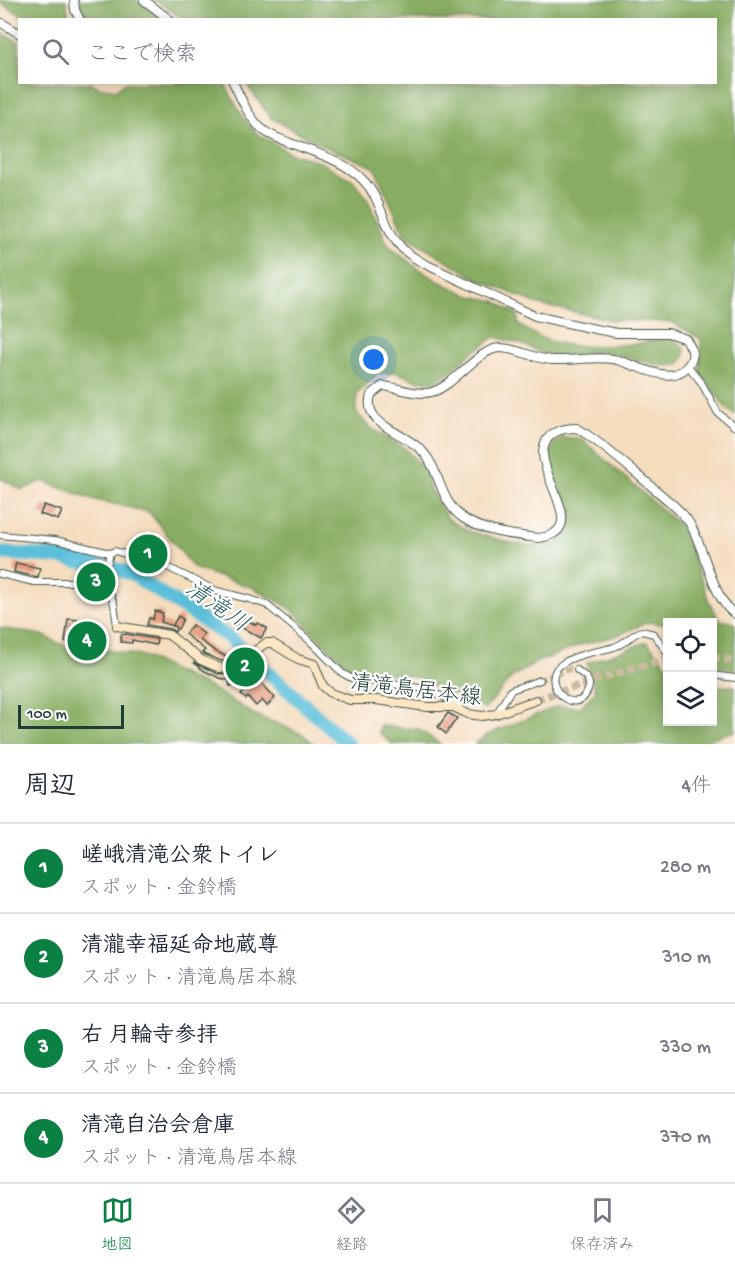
<!DOCTYPE html>
<html lang="ja">
<meta charset="utf-8">
<style>
:root{--surface:#fff;--page:#f6f6f7;--text:#1f2937;--muted:#747a83;--line:#e0e1e3;--accent:#0b8043}
body{margin:0;font-family:"Gochi Hand","Klee One",sans-serif;background:var(--page);color:var(--text)}
.controls{position:absolute;right:18px;bottom:18px;display:grid;overflow:hidden;border-radius:0px;box-shadow:0 3px 15px #0003}
.controls button{width:54px;height:54px;display:grid;place-items:center;padding:0;border:0;border-bottom:2px solid var(--line);background:var(--surface);color:var(--text);font:30px sans-serif}
.scale{position:absolute;left:18px;bottom:15px;width:106px;box-sizing:border-box;padding-left:6px;border:3px solid #1f3d34;border-top:0;font-size:16px;line-height:21px;white-space:nowrap;color:#1f3d34;-webkit-text-stroke:4px #fff;paint-order:stroke}
.you{position:absolute;left:374px;top:360px;width:21px;height:21px;margin:-15px;border:4px solid #fff;border-radius:50%;background:#1a73e8;box-shadow:0 0 0 9px #1a73e833}
.badge{display:grid;place-items:center;width:39px;height:39px;border-radius:50%;background:var(--accent);color:#fff;font-size:20px;font-weight:700}
.pin{position:absolute;translate:-50% -50%;border:3px solid #fff;box-shadow:0 2px 6px #0006}
.list{margin:0;padding:0;list-style:none}
h2{display:flex;justify-content:space-between;align-items:center;height:78px;margin:0;padding:0 24px;font-size:26px}
h2 small{font-size:20px;font-weight:400;color:var(--muted)}
.list li{display:grid;grid-template-columns:39px 1fr auto;gap:18px;align-items:center;box-sizing:border-box;height:90px;padding:0 24px;border-top:2px solid var(--line)}
.list b{display:block;font-size:22px;white-space:nowrap}
.list p{margin:0;font-size:20px;white-space:nowrap;color:var(--muted)}
.list em{font-size:20px;font-style:normal;color:var(--muted)}
.icon{flex:none;width:33px;height:33px;fill:none;stroke:currentColor;stroke-width:2;stroke-linecap:round;stroke-linejoin:round}
.map{position:relative;flex:none;width:735px;height:744px;overflow:hidden}
.search{position:absolute;background:var(--surface);box-shadow:0 3px 15px #0003;left:18px;right:18px;top:18px;height:66px;display:flex;align-items:center;gap:15px;box-sizing:border-box;padding:0 21px;border-radius:0px;color:var(--muted);font-size:22px}
.sheet{height:438px;background:var(--surface)}
nav{display:flex;justify-content:space-around;align-items:center;box-sizing:border-box;height:84px;border-top:2px solid var(--line);background:var(--surface);font-size:16px;color:var(--muted)}
nav a{display:grid;justify-items:center;gap:3px}
nav .on{color:var(--accent)}
.map>svg:first-child{display:block}
.forest{fill:#88ad62;stroke:#54754b;stroke-width:1.5}
.lines{fill:none;stroke-linecap:round;stroke-linejoin:round}
.river{stroke:#5cbfda;stroke-width:14}
.building{fill:#e69a7c}
.minor-tunnel{stroke:#c9bca2;stroke-width:6;stroke-dasharray:6 3;stroke-linecap:butt}
.secondary-tunnel{stroke:#c9bca2;stroke-width:8;stroke-dasharray:8 4;stroke-linecap:butt}
.minor-casing{stroke:#3f5549;stroke-width:8}
.tertiary-casing{stroke:#3f5549;stroke-width:10}
.secondary-casing{stroke:#3f5549;stroke-width:10}
.minor{stroke:#fff;stroke-width:6}
.tertiary{stroke:#fff;stroke-width:8}
.secondary{stroke:#fce6c4;stroke-width:8}
.labels{text-anchor:middle;stroke-width:4.5;stroke-linejoin:round;paint-order:stroke}
.street-label{font-size:22px;fill:#1f3d34;stroke:#fff}
.water-label{font-size:24px;font-style:italic;fill:#316466;stroke:#fff}
</style>
<div class="map">
<svg width="735" height="744" viewBox="0 0 735 744">
<rect width="100%" height="100%" fill="#fff"/>
<filter id="ink" filterUnits="userSpaceOnUse"><feTurbulence type="fractalNoise" baseFrequency=".0167" numOctaves="2"/><feDisplacementMap in="SourceGraphic" scale="12" xChannelSelector="R" yChannelSelector="G"/><feConvolveMatrix kernelMatrix="1 2 1 2 8 2 1 2 1" color-interpolation-filters="sRGB"/></filter>
<filter id="wash" filterUnits="userSpaceOnUse"><feTurbulence type="fractalNoise" baseFrequency=".008" numOctaves="4" result="noise"/><feDisplacementMap in="SourceGraphic" scale="24" xChannelSelector="R" yChannelSelector="G"/><feGaussianBlur stdDeviation="1.35" result="paint"/><feColorMatrix in="noise" values="0 0 0 0 0 0 0 0 0 0 0 0 0 0 0 0 0 1.4 0 .05"/><feComposite in="paint" operator="in"/></filter>
<g filter="url(#wash)">
<rect width="100%" height="100%" fill="#f4dcbd"/>
<!-- forest -->
<path class="forest" d="M0,0H66L69,19H29L0,3Z
M80,0H136L162,19H90L80,11Z
M155,0H735V415L725,407L700,372L701,339L672,322L613,320L540,305L476,278L405,235L374,167L321,145L271,118L246,83L716,82V20H185Z
M0,32L19,42L20,82L91,83L98,87L116,90L124,83H224L244,119L256,133L290,153L318,161L353,180L367,198L388,245L414,266L438,281L470,296L495,301L518,315V324C533,335 550,343 569,345C585,348 616,345 634,344C646,343 663,337 675,340C679,342 682,346 685,350L684,358L678,365L663,366L602,351L582,355H548L519,343L495,337L473,352L436,382L416,380L396,372L377,374L357,394L356,412L369,427L406,449L426,472L430,490L448,519L468,531L512,543L539,547L557,544L568,532L571,509L555,479L549,461L552,446L562,438H580L679,525L689,546L710,604L720,620L735,623V670L713,666L712,622H668L667,625L648,622L618,635L580,645L535,663L512,677L485,709L412,676L353,670L322,642L290,608L254,588L194,568L149,512L92,499L42,481L22,490L0,478Z
M0,628L42,635L75,651L107,650L143,656L213,689L253,714L302,734L314,744H0Z
M647,642L667,665L668,722H712L713,684L718,686H735V731L712,738L709,744H475L489,734L558,706L580,707L596,691L587,663Z
M380,726L418,729L440,744H392L379,733Z"/>
<g class="lines">
<!-- river -->
<path class="river" d="M0,553L57,557L120,570L133,575L230,638L348,744"/>
</g>
<g id="blocks">
<!-- building -->
<path class="building" d="M44,505L62,511L58,520L40,514Z
M16,563L40,568L38,577L14,572Z
M155,611L163,613L161,622L176,627L173,625L178,616L183,619L178,629L176,628L175,632L170,629L147,625L149,618L153,619Z
M240,616L256,625L258,623L267,628L261,638L235,624Z
M68,619L79,620L78,637H81V643L65,642Z
M192,625L204,634L200,640L215,651L227,657L237,656L232,660L221,661L204,654L202,653L205,650L185,634Z
M126,634L157,639L156,645L132,640V643L121,642V635Z
M193,662L218,674L235,672L240,669L243,683L230,686L229,680L219,678L203,670Z
M258,679L275,698L267,706L262,700L256,706L248,697L246,699L241,695Z
M448,713L457,718L446,734L438,727Z"/>
</g>
</g>
<g filter="url(#ink)">
<use href="#blocks" fill-opacity="0" stroke="#3f5549" stroke-width="1.5"/>
<g class="lines">
<!-- minor-tunnel -->
<path class="minor-tunnel" d="M540,680L570,669L577,670"/>
<!-- secondary-tunnel -->
<path class="secondary-tunnel" d="M712,657L735,661
M536,700L607,676L668,659"/>
<defs>
<path id="minor" d="M688,366L701,382L718,413L735,427
M0,535L55,540L110,553L115,551L165,566L217,591L249,599L267,605L309,640L342,673L351,678L419,688L444,697L459,706
M0,574L34,582H74L82,579L103,582L107,585L114,604L117,626
M103,582L110,553
M577,670L586,677C589,682 590,685 588,690C576,722 533,679 565,662C579,653 598,652 614,647C625,644 631,634 642,631L654,634L668,654
M712,675L735,678
M496,714L511,690L540,680"/>
<path id="tertiary" d="M74,0L75,10L80,20
M144,0L170,20
M0,22L20,34
M233,82C241,98 248,117 262,129C270,136 281,139 290,143C315,153 344,160 363,180C382,199 383,228 401,247C407,254 415,258 423,263L535,316L595,329L617,333H668L686,339C691,347 696,355 689,364C672,389 635,363 613,359C593,356 574,361 554,360C535,360 518,348 500,348C479,348 454,386 432,392C416,396 398,387 382,386L371,395C362,424 402,432 419,448C441,467 438,501 463,518C483,532 514,535 538,538C602,531 514,458 554,433C561,429 568,428 577,428C603,444 626,465 650,485C663,497 681,509 690,524C704,547 714,602 735,614"/>
<path id="secondary" d="M117,626L169,635L201,660L220,668L234,666L266,643H272L298,659L314,664L323,686L331,693L350,700H376L427,707H453L468,714L482,716L496,714L536,700"/>
</defs>
<!-- minor casing -->
<use href="#minor" class="minor-casing"/>
<!-- tertiary casing -->
<use href="#tertiary" class="tertiary-casing"/>
<!-- secondary casing -->
<use href="#secondary" class="secondary-casing"/>
<!-- minor -->
<use href="#minor" class="minor"/>
<!-- tertiary -->
<use href="#tertiary" class="tertiary"/>
<!-- secondary -->
<use href="#secondary" class="secondary"/>
</g>
</g>
<g class="labels">
<!-- street labels -->
<g class="street-label">
<text transform="translate(416 688) rotate(7)" y="8">清滝鳥居本線</text>
</g>
<!-- water labels -->
<g class="water-label">
<text transform="translate(218 605) rotate(35)" y="8">清滝川</text>
</g>
</g>
</svg>
<div class="controls">
<button><svg class="icon" aria-label="locate" viewBox="0 0 24 24"><circle cx="12" cy="12" r="6"/><path d="M12 2v4M12 18v4M2 12h4M18 12h4"/></svg></button>
<button><svg class="icon" aria-label="layers" viewBox="0 0 24 24"><path d="M12 4l9 5-9 5-9-5zM3 14l9 5 9-5"/></svg></button>
</div>
<div class="scale">100 m</div>
<div class="you"></div>
<div class="pin badge" style="left:148px;top:554px">1</div>
<div class="pin badge" style="left:245px;top:667px">2</div>
<div class="pin badge" style="left:96px;top:582px">3</div>
<div class="pin badge" style="left:87px;top:641px">4</div>
<div class="search"><svg class="icon" aria-label="search" viewBox="0 0 24 24"><circle cx="10" cy="10" r="6"/><path d="M15 15l6 6"/></svg>ここで検索</div>
</div>
<section class="sheet">
<h2>周辺<small>4件</small></h2>
<ul class="list">
<li><span class="badge">1</span><div><b>嵯峨清滝公衆トイレ</b><p>スポット · 金鈴橋</p></div><em>280 m</em></li>
<li><span class="badge">2</span><div><b>清瀧幸福延命地蔵尊</b><p>スポット · 清滝鳥居本線</p></div><em>310 m</em></li>
<li><span class="badge">3</span><div><b>右 月輪寺参拝</b><p>スポット · 金鈴橋</p></div><em>330 m</em></li>
<li><span class="badge">4</span><div><b>清滝自治会倉庫</b><p>スポット · 清滝鳥居本線</p></div><em>370 m</em></li>
</ul>
</section>
<nav>
<a class="on"><svg class="icon" aria-label="map" viewBox="0 0 24 24"><path d="M3 6l6-2 6 2 6-2v14l-6 2-6-2-6 2zM9 4v14M15 6v14"/></svg>地図</a>
<a><svg class="icon" aria-label="directions" viewBox="0 0 24 24"><path d="M12 3l9 9-9 9-9-9zM9 14v-3h6M13 9l2 2-2 2"/></svg>経路</a>
<a><svg class="icon" aria-label="saved" viewBox="0 0 24 24"><path d="M7 4h10v16l-5-4-5 4z"/></svg>保存済み</a>
</nav>
